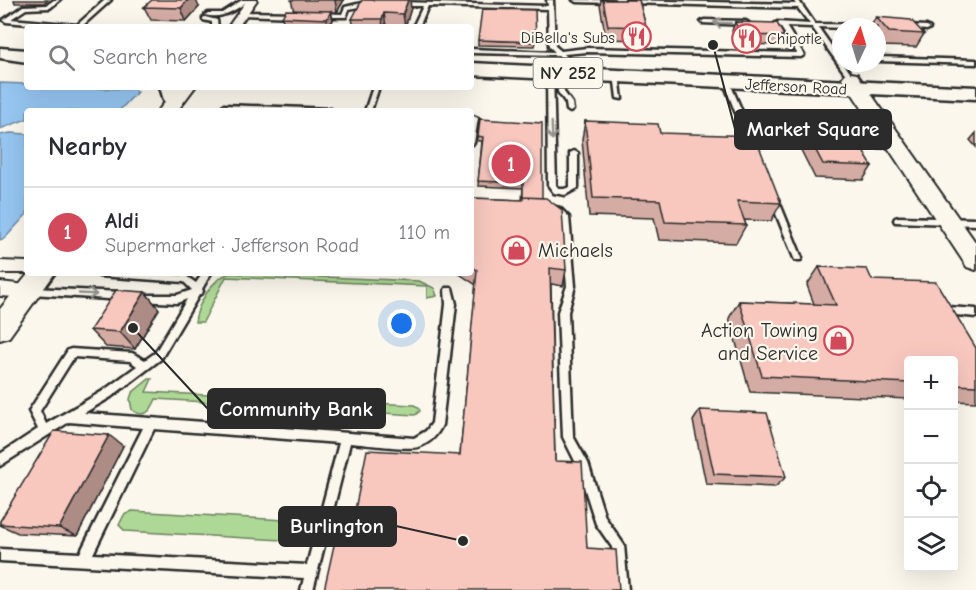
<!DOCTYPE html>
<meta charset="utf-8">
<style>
:root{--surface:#fff;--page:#f7f7f7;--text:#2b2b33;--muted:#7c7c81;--line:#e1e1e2;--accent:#d1495b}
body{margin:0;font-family:"Comic Neue",sans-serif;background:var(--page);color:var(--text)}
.controls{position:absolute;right:18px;bottom:18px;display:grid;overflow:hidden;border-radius:6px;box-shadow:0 6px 24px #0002}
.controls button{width:54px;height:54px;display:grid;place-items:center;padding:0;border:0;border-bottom:2px solid var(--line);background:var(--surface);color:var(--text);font:30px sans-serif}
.compass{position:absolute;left:832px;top:18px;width:54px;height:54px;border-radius:50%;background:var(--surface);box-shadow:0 6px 24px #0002;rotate:4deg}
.you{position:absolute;left:402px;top:324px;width:21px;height:21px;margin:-15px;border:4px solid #fff;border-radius:50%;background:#1a73e8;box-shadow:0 0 0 9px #1a73e833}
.badge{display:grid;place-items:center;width:39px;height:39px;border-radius:50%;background:var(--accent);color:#fff;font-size:20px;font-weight:700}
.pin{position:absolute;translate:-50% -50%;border:3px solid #fff;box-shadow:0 2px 6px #0006}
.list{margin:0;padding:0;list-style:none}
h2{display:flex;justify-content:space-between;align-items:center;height:78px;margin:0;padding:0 24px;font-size:26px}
h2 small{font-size:20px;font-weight:400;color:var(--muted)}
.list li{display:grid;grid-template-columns:39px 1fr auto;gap:18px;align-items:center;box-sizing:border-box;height:90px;padding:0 24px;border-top:2px solid var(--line)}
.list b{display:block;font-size:22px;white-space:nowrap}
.list p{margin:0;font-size:20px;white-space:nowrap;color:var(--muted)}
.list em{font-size:20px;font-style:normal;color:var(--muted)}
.icon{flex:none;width:33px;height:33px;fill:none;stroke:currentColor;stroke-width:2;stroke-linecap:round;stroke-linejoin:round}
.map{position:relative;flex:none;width:976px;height:590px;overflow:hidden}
.search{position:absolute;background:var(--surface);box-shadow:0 6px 24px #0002;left:24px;top:24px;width:450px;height:66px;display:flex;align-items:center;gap:15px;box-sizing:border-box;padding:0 21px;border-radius:6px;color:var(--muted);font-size:22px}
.panel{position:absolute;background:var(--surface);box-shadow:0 6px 24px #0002;left:24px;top:108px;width:450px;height:168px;border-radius:6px}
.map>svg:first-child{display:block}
.green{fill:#aed895;stroke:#6c8260;stroke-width:1.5}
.water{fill:#95c5f0;stroke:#6b87a1;stroke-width:1.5}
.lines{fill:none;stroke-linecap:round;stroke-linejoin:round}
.lane-casing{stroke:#2b2b2b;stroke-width:5}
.street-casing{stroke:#2b2b2b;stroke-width:4}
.secondary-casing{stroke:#2b2b2b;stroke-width:4}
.primary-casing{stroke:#2b2b2b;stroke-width:5}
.lane{fill:#fbf7ec;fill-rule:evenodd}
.street{fill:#fbf7ec;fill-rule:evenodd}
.secondary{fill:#fbf7ec;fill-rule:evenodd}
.primary{fill:#fbf7ec;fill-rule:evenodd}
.wall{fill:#d5aca4;stroke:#2b2b2b;stroke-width:1.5}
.shaded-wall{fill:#ae8c86;stroke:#2b2b2b;stroke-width:1.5}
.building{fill:#f8c8bf;stroke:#2b2b2b;stroke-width:1.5}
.oneway{stroke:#93918c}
.labels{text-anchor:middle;stroke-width:4.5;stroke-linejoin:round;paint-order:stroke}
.far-poi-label{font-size:16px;fill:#2b2b2b;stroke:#fbf7ec;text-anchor:end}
.far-street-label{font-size:16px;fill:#2b2b2b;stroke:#fbf7ec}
.shield{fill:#fbf7ec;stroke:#696865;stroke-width:1.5}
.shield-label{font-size:18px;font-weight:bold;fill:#2b2b2b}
.poi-label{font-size:20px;fill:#2b2b2b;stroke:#fbf7ec;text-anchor:start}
.leader{fill:none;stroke:#2b2b2b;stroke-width:2}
.callout-dot{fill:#2b2b2b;stroke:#fbf7ec;stroke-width:2}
.callout{fill:#2b2b2b;stroke:#2b2b2b;stroke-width:2}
.callout-label{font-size:21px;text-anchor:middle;font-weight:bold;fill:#fff}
</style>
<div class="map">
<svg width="976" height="590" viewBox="0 0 976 590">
<rect width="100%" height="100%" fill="#fbf7ec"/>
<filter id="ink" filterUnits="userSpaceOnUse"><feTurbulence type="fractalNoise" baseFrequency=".0167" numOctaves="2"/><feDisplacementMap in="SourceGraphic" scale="12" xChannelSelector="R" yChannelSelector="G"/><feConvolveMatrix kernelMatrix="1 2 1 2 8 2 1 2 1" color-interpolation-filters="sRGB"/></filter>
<g filter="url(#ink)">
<!-- green -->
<path class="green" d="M230,273L419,281L434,288L437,296L427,298V286L226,277L203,322H195C197,305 212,278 230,273Z
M149,379H152L146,392L414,405L418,407L420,411L415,415L156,399C151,411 145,419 132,410L130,399L132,393Z
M132,511L300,521L309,524L310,529L305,539L299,541L125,531L119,525L124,515Z"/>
<!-- water -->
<path class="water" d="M0,83L27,84V87L134,89L137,92L119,111H27V119L0,129Z
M10,133L27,134V214L5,238L0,240V135Z"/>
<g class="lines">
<defs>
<path id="lane" d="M54,0H60L50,8L26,9L11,19L77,25L105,0H111L81,27H61L6,22L3,20L23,6L47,5Z
M242,0H249C236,10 221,20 205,15L208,13H222Z
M547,0H553L555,46L561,51L587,48L797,53L780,26L774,24L777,22L810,24L798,8L628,3L626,2V0L796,4L794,2L797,0L799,1L815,24L882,25L885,27L877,28V27H841V28L818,27L841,60V63H843L854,78L851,80L849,79L812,27L786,26L804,55L801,57L587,52L564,54L569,59V73L566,75L563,73L564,92L572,103L573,110L570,112L567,110L566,103L558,92L557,73L560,71L563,73V59L558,55L471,53V49L555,52L549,46L548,9L428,6L419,27H413L423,6H399L396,4L399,2L548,6Z
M573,0H613L614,1L611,3L576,2Z
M370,1L372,2V4L349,9L346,17H322L319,15L322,13L342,14L345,7Z
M243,12L296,13L299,15L296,17L241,15L240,14Z
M205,17L217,20L218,27H212V22L203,20V18Z
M704,20L746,21L749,23L746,25L702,23L701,22Z
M908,25L927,26L930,28L927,30L906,28L905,27Z
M877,57L976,60V64L877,61Z
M550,70L553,72L556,185L559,189H564L570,187V153L574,151L578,153V188L565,195L554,193L548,185L547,72Z
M614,74L619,75L622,99L617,98Z
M727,81L730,83L757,147L755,149H751L749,147L724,83Z
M373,87H379L371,111H365Z
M224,105L331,109L334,111L226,109L224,111H218L222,106Z
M471,115L478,118L474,143L471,145Z
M852,143L897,144L900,146L897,148L850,146V144Z
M774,196L778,199L802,258L801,260H795L794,258L770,199Z
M551,206L560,208L569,217L575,286L568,312L573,436L588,463L605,517L624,545L628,590H616L612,547L596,524L577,465L563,437L558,312L567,286L561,218L555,212L548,211L547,209Z
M898,217L976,219V225L895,222L894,220L895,218Z
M95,273H147L186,276L196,283L203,273H211L202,289L203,291L202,293L199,295L161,359L111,397L84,413L414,438L426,431L432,423L446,304L445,290L446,288H452L456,304L442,425C437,436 430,443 418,447C409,450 363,444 350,443L313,590H301L304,578L0,561V549L80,553L143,428L69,422L0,466V454L38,429L29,411L68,350L71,349L132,353L145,360L155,353L187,299L177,303L140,301L137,299L135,297L137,295H177L192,290L184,282L99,276ZM74,357L130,361L137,366L103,391L46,424L40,411ZM154,429L339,443L307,565L93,554Z
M32,288L123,292L126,294L128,296L126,298L123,300L32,294L29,293L28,291L29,289Z
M949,307L976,309V317L946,314L944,311L946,308Z"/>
<path id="street" d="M247,0H257L238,27H228Z
M0,261L27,262V273H32H0Z
M0,282L35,286L38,291L35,296L29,298L0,296Z"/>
<path id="secondary" d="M851,73L857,74L976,243V270L967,267L842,78L845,74Z
M177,87H195L177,111H158Z
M29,273H55L9,337L0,340V309Z"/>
<path id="primary" d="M0,48L27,50V62L0,58Z
M471,63L976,87V99L471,75Z
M160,87H180L183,103L180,107H166Z"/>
</defs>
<!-- lane casing -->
<use href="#lane" class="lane-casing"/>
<!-- street casing -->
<use href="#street" class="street-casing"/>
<!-- secondary casing -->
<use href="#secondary" class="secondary-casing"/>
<!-- primary casing -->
<use href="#primary" class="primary-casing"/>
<!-- lane -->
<use href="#lane" class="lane"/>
<!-- street -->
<use href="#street" class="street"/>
<!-- secondary -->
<use href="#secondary" class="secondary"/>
<!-- primary -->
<use href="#primary" class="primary"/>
</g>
<!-- wall -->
<path class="wall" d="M14,0H48L44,3H15Z
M291,0H344L337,12H331L333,20L329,27L284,26L282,17L294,11Z
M601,0H639L646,27L643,40L606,39L600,5Z
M144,7H199L186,21L151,20Z
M411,8L405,27H354L352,19Z
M876,17L924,34L916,47L881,46L877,40V27H870Z
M735,22L784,36L780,45L738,44L732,31Z
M478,40L536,42L535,46L478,45Z
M480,119L542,198L566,270L563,286L551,284L555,461L587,548L619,590L354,515L460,455L476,285L458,273H471V198L522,200L523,188L478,186L482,141H478Z
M585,121L660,133L781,203L771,221L744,220L746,225L736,243L659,240L654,218L589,216L582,140Z
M802,124L872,166L863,180L815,178L795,138Z
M976,133V147L970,140Z
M819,267L872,280L976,348V402L954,401V360H909V399L750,392L729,318L739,301L814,304L807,285Z
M145,292L159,309L135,349L106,347L90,330Z
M700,410L786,477L775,487L706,484L693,421Z
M123,446L77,536L18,533L0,525V521Z"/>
<!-- shaded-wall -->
<path class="shaded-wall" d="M188,0H196L199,7L186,21L181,8Z
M335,0H344L337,12Z
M408,0H410L411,8L405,27L403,14Z
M331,11L333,20L328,27L327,19Z
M384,13L386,26V27H383L382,19Z
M145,292L159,309L135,349L120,332Z
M109,435L123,446L77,536L59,528Z"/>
<!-- building -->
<path class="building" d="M152,0H188L181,8L144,7Z
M362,0H408L403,14L384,13L382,19H352Z
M603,0H639L646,27L608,26Z
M482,9L535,10L536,42L478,40Z
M286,10L331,11L327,19L282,17Z
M876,17L911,20L924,34L889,32Z
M735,22L777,23L784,36L741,35Z
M480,119L542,123V198L523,197V198V183L478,181L483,137L478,136Z
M585,121L658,124L660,133L755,136L781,203L737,201L746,225L665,222L660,200L593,198Z
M802,124L848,126L872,166L823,164Z
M523,197L546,198L562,210L566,270L550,268L555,461L582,462L587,548L616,550L619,590H324L341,514L354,515L367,450L460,455L477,270L471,266V198L523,200Z
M819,267L867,269L872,280L936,282L976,348V386L954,385V360H909V383L762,376L739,301L836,305Z
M116,290L145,292L120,332L90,330Z
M700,410L767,413L786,477L714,474Z
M54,431L109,435L59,528L0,524V521Z"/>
<!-- one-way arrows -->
<defs><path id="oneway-shaft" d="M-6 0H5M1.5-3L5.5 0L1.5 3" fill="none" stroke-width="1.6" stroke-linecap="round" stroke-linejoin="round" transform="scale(1.5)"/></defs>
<g class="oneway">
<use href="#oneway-shaft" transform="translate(722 23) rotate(-178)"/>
<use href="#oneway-shaft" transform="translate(552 131) rotate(88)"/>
<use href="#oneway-shaft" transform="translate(88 294) rotate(3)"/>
</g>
</g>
<!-- icons -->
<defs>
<symbol id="restaurant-ring" viewBox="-11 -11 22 22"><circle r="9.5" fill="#fbf7ec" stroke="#d1495b" stroke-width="1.5"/><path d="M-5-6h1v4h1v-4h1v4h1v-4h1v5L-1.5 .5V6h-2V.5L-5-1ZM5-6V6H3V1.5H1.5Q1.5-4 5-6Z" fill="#d1495b"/></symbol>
<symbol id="shop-ring" viewBox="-11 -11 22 22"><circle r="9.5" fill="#fbf7ec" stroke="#d1495b" stroke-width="1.5"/><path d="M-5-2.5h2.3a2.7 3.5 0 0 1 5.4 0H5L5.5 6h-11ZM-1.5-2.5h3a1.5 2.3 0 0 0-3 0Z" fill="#d1495b"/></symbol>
</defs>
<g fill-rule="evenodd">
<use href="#restaurant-ring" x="620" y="20" width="33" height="33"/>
<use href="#restaurant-ring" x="730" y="22" width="33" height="33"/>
<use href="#shop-ring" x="500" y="234" width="33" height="33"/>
<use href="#shop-ring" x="822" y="324" width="33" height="33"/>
</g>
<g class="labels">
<!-- far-poi labels -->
<g class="far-poi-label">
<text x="615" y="43">DiBella's Subs</text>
<text x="767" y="44" text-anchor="start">Chipotle</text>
</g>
<!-- far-street labels -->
<g class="far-street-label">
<text transform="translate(796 86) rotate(3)" y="6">Jefferson Road</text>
</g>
<!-- shield labels -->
<rect class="shield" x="533.5" y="58" width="69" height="30" rx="4.5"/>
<g class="shield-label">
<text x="568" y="79">NY 252</text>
</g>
<!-- poi labels -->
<g class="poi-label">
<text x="538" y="257">Michaels</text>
<text x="818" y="337" text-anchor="end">Action Towing<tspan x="818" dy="23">and Service</tspan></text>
</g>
</g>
<!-- callouts -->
<path class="leader" d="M713 45L735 129M133 328L208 409M463 541L396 526"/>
<g class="callout-dot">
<circle cx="713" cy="45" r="6"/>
<circle cx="133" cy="328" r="6"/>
<circle cx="463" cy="541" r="6"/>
</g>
<g class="callout">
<rect x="735" y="110" width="156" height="39" rx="6"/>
<rect x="208" y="389" width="177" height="39" rx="6"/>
<rect x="279" y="507" width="117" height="39" rx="6"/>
</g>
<g class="callout-label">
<text x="813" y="136">Market Square</text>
<text x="296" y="416">Community Bank</text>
<text x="337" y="533">Burlington</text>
</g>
</svg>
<div class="controls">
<button>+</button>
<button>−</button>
<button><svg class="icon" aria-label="locate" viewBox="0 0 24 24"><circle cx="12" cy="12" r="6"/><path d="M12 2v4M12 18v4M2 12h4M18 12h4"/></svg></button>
<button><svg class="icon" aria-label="layers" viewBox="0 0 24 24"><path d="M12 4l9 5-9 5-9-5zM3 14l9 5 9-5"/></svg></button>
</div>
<svg class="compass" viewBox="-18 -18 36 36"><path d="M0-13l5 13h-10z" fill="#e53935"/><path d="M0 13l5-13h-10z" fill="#7c7c81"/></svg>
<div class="you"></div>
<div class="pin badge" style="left:511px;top:164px">1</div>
<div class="search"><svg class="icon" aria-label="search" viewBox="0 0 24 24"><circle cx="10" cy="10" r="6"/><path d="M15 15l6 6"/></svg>Search here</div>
<section class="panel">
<h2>Nearby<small></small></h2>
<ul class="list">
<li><span class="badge">1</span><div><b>Aldi</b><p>Supermarket · Jefferson Road</p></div><em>110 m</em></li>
</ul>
</section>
</div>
